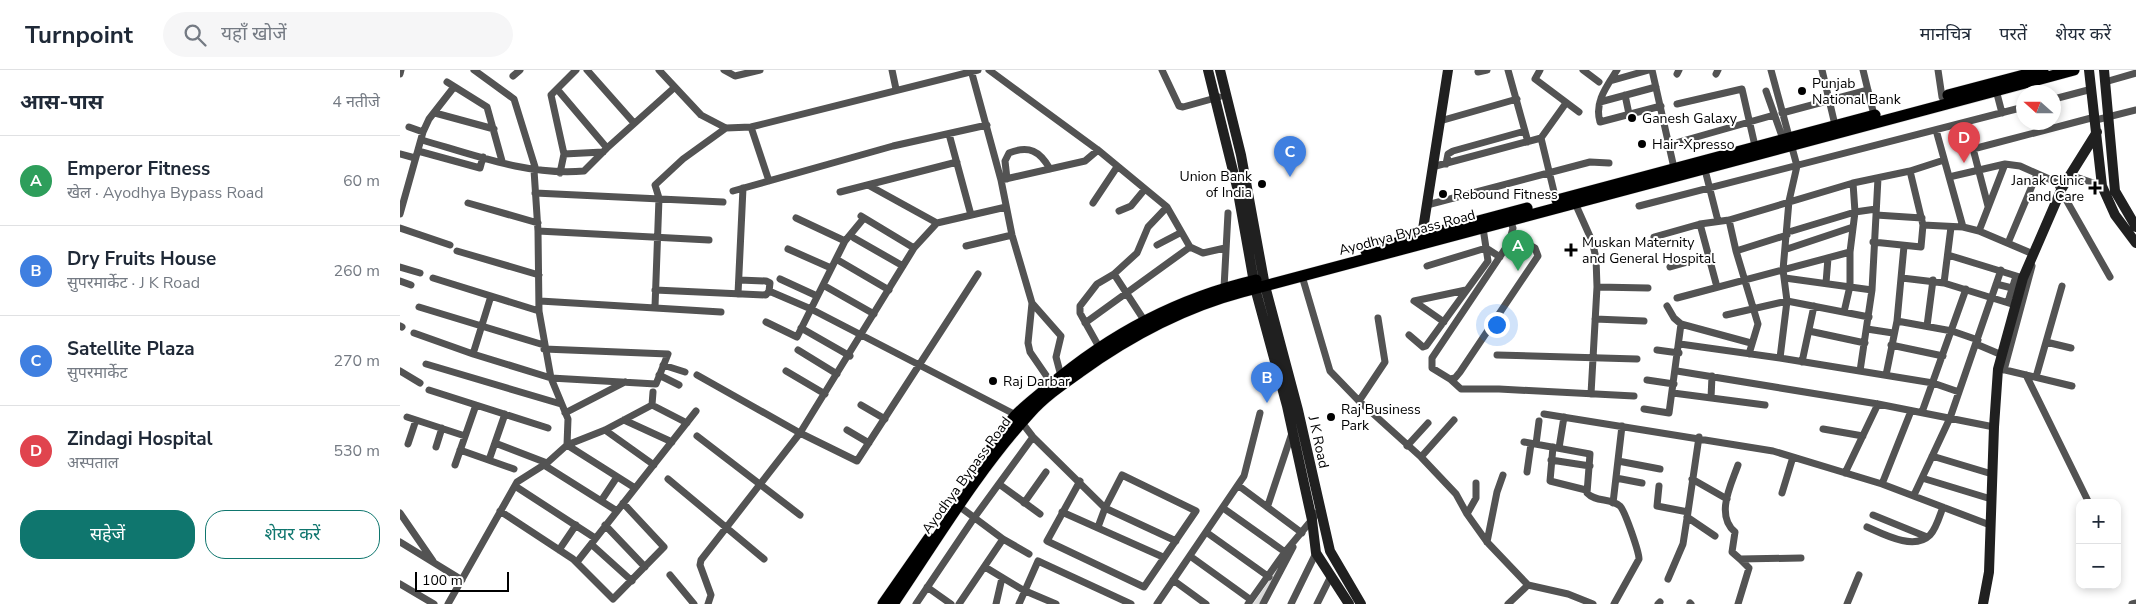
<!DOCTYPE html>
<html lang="hi">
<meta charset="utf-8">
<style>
:root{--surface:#fff;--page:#f6f6f7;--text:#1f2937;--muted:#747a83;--line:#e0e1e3;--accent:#0f766e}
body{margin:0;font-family:"Nunito Sans","Noto Sans Devanagari",sans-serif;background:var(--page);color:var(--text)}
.controls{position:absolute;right:15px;bottom:15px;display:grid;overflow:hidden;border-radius:10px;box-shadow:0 2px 8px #0003}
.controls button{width:45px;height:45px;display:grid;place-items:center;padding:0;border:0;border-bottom:1px solid var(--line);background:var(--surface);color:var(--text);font:25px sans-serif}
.compass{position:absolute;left:1616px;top:15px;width:45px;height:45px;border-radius:50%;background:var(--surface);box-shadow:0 2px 8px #0003;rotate:291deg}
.scale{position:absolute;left:15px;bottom:12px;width:94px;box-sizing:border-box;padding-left:5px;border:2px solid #000;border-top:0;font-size:14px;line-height:18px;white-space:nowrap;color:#000;-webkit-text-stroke:4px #fff;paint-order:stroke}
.you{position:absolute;left:1096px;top:254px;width:18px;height:18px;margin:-12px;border:4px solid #fff;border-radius:50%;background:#1a73e8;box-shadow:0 0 0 8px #1a73e833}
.badge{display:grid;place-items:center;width:32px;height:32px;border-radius:50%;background:var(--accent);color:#fff;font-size:16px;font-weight:700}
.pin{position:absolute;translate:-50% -41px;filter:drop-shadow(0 1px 2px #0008)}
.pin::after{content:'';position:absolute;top:26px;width:18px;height:15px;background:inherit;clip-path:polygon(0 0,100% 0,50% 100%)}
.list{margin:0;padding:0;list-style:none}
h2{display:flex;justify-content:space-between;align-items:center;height:65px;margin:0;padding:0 20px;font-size:21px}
h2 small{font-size:16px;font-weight:400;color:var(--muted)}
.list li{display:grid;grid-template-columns:32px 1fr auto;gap:15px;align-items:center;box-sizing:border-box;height:90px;padding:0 20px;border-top:1px solid var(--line)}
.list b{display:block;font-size:19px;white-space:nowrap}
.list p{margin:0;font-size:16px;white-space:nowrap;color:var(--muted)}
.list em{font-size:16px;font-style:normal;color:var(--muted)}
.actions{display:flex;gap:10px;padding:15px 20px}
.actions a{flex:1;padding:11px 0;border:1px solid var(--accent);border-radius:20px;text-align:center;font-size:18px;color:var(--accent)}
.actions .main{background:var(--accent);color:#fff}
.icon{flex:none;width:28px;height:28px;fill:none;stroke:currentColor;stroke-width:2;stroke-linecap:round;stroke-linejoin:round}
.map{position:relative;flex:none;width:1736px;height:534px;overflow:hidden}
header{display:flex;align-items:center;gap:30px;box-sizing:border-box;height:70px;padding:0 25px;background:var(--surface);border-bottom:1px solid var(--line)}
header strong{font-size:24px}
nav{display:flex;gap:28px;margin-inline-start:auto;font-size:18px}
.search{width:350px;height:45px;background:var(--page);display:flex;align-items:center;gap:12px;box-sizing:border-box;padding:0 18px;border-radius:28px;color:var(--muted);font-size:19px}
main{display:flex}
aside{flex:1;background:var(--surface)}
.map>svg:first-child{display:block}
.green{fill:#dadada}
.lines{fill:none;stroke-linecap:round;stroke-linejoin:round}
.primary-casing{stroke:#dbdbdb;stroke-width:12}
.street{stroke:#535353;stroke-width:7}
.secondary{stroke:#202020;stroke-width:10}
.primary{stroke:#000;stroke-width:11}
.poi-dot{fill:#000;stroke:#fff;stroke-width:2}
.labels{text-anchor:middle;stroke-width:4;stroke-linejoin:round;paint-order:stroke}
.poi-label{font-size:14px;fill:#000;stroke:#fff;text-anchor:start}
.street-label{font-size:14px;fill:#000;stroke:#fff}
</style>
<header>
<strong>Turnpoint</strong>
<div class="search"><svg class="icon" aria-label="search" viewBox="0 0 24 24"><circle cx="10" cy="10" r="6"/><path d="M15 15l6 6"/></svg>यहाँ खोजें</div>
<nav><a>मानचित्र</a><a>परतें</a><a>शेयर करें</a></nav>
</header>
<main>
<aside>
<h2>आस-पास<small>4 नतीजे</small></h2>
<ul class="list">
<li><span class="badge" style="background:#2e9e5b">A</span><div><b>Emperor Fitness</b><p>खेल · Ayodhya Bypass Road</p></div><em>60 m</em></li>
<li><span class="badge" style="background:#3f7fe0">B</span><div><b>Dry Fruits House</b><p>सुपरमार्केट · J K Road</p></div><em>260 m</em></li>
<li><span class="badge" style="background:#3f7fe0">C</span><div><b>Satellite Plaza</b><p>सुपरमार्केट</p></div><em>270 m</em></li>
<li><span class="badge" style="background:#e0444e">D</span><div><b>Zindagi Hospital</b><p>अस्पताल</p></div><em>530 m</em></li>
</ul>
<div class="actions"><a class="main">सहेजें</a><a>शेयर करें</a></div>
</aside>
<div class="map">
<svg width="1736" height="534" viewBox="0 0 1736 534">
<rect width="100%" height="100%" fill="#fff"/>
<!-- green -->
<path class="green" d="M885,488L861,534H853Z"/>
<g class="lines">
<defs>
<path id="primary" d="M1548,25L1643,0
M1157,130L1475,45
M966,181L1127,138
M584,389C594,374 604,360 615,346C625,335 638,326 649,316C710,264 778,228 856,210
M483,534L529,468
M493,534C537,469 578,400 630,343C644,327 663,314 680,302C730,266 782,238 842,222L1674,0"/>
</defs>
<!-- primary casing -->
<use href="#primary" class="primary-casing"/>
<!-- street -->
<path class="street" d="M74,0L114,29L136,100
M187,0L234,53
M259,0L301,45L326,58L351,57L578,0
M324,0L335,6L360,0
M492,0L496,19
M571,0L601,110L612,165L632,233L628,273L630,282L652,314
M589,0L698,80L767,137L790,177L803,183L825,178
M762,0L779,36L783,37L819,27
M1108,0L1128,72
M1140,0L1135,9L1179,42
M1183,0L1199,12
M1217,0C1207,16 1194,32 1200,52L1261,36
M1252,0L1274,98
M1371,0L1397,96L1389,131L1383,200L1387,231L1380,288
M1422,0L1435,55
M1463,0L1474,45
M1538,0L1542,27
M1078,2L1087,0
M0,4L1,0
M1277,4L1279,0
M1316,4L1318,0
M113,6L120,0
M1210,11L1249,0
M47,12L87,37L102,91
M1705,12L1736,3
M157,19L207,78
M1596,20L1602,43
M1366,21L1383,69
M1225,25L1229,44
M1654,29L1692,19
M1200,32L1256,17
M1277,34L1342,19L1355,76
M35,43L94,59
M1382,43L1468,20
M1696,50L1736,40
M1040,51L1117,29
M1566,52L1588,136
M9,57L23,62
M351,57L369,111
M1536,60L1563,157
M549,64L571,145
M1141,68L1156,130
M22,70C74,85 129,106 184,101L207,78L275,17
M1279,72L1374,45
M1573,79L1695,47
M18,81L80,98L83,87
M0,84L15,88
M164,84L203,82
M1046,94L1048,84L1053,81L1125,61
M1304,96L1318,151
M1032,97L1141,68L1166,33
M160,103L164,84L151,25L176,0
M1670,105L1702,116
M1549,107L1605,94L1620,96L1656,112L1710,207
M607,109L605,91L609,83C629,75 640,81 650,99
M601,110L685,91L698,80
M468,115L537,153
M333,121L493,76L587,55
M440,122L557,92
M135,123L323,132
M68,133L138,153
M693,133L717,97
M1175,133L1192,171L1196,188L1197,217L1191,324
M1027,135L1190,92L1209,93
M1239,136L1624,37
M719,141L731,136L745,119
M0,144L23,62L29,49L54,17
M1476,145L1522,148
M461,146L514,178
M396,148L445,171
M1110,150L1113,158L1109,173L1032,288V298L1050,309L1055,308L1060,302L1138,186L1135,178L1112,165
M1329,150L1336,181L1358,254L1349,284
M1300,154L1317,217
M1523,155L1563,157L1579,161L1633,184
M0,158L50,175
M138,161L309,170
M1392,161L1455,142L1476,139
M1579,161L1605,94
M1254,167L1300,154L1329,150L1453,113L1510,101L1544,90
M454,168L503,196
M1473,172L1521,177L1523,155L1510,101
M1608,173L1637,104
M757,175L780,163
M566,176L612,165
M388,179L431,198
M1387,179L1453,157
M57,181L139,205
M1336,181L1387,165
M1548,185L1623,208
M436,189L489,220
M1027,196L1086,178L1100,187
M0,197L20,203
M1270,197L1309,186
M714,204L744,250
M902,206L930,301L959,331L1021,387L1056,424L1067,444L1087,472L1128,515L1168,524L1193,534
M33,208L139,241
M1385,208L1472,220
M1502,208L1544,213L1615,235
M380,209L417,226
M339,210L366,211L370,213L369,221
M0,211L11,215
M1426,213L1428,188
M1544,213L1551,157
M1596,214L1612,218
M423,215L474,244
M1197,217L1248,218
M824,218L828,143
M255,220L366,225L369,221
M369,221L411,239L616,345L633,367L705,438L776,471
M338,224L343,118
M91,226L73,284L151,308L256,314L268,284L144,279
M1277,228L1450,182
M140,231L321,242
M1608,232L1616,206
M632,233L661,266L656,287L661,306
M19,237L144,275
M255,237L259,128L255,115L283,89L326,58
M1444,242L1450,216V182L1455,142L1453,113
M1326,245L1387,231L1469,247
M1195,249L1244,251
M1497,251L1552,261L1578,270
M366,252L397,267L445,171L464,148
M1044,252L1014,231L1066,220
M685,253L790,177
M1281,254L1351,273
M0,256L2,257
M1527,256L1533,210
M401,258L450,286
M1467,259L1493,263
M1409,261L1465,273
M14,263L73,284
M1009,265L1023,277L1026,276L1088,191L1083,158
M1646,272L1671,278
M1280,274L1380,288L1533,313L1559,322
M1576,274L1602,285
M1491,275L1543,286
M699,277L680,243V236L697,214L714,204L737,183L748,157L767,137
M398,280L437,304
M1257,280L1279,283
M1097,285L1237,289
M1402,292L1414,236
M26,294L161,334
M263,295L285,302
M1601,299L1672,316
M1604,300L1632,196
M0,301L20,313
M386,301L425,324
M1277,301L1478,334L1594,357
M1460,301L1472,220L1478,108
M259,305L279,315
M297,305L400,363L457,391L578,204
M1486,305L1497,251L1504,176
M1626,305L1689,433
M1636,307L1662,216
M1050,309L1061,319H1099L1234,326
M1247,310L1274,314
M29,320L148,358
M1273,323L1365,335
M1311,328L1312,306
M959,331L985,292L978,248
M252,335L253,322
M461,335L485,349
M1244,339L1269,343L1281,254L1274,248L1267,236
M1522,342L1566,219
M165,343L225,312
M1144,344L1373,381L1482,414L1590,455
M7,347L65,366
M224,350L272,372
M1423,359L1463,366
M205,360L254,395
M447,360L469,373
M297,366L400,445
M1124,372L1190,384L1187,423C1195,432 1211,428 1220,436C1225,441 1239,482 1239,489L1214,534
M95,373L147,393
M8,374L16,350
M1136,374L1139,351
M167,375L205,360L252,335L287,353
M167,375L235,418
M1007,376L1028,353
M36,377L42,358
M1153,377L1150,411L1186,420
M1159,378L1164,347
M60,380L114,399
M1532,386L1592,404
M1021,387L1054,350
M89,390L105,344
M1151,390L1190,396
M1218,391L1260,399
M55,395L76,335
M144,395L217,441
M1338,395C1331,415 1315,445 1335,462L1332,482L1340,489L1401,488
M1127,402L1131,374
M1445,403L1478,334
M1216,408L1242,413
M1522,408L1591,429
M268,409L364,489
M1292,409L1327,429
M680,411L647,471L744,517L796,441L722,405L705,438L698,457
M599,414L640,444
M1482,414L1511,341
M115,416L195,468
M839,416L902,463
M1259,416L1257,436L1288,442L1283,474L1268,509
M1382,423L1393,387
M1514,425L1550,348L1601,200
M201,431L217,407
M624,433L646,402
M1213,433L1222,356
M868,435L892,363
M560,437L603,469L629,484
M823,438L885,482
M100,441L173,489L213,529L264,477L223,433
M662,442L763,487
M1288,442L1299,367
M0,443L33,491
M1067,444L1076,428V413
M1473,445L1527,467
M1287,447L1315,466
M205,455L245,497
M1467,457C1483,464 1514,481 1530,465C1536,459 1540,445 1543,437
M806,462L869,507
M0,472L62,510
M1087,472L1097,422L1103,405
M191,474L232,511
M159,480L176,455
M790,486L851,530
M177,492L296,341
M585,497L623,520L656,534
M270,505L294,534
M773,510L806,534
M0,514L34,534
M527,517L551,534
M1290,533L1291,534
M48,534L117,412L147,393L167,375L168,349L151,308L139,241L138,161L134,100
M308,534L311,525L300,495L301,490L400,363L514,178L537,153L606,137
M516,534L574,448L633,367
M559,534L603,469
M596,534L602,508
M619,534L638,491L731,534
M757,534L844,406L860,343
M848,534L885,482L920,440
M863,534L893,477
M891,534L916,483
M917,534L931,506
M1108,534L1128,515
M1258,534L1260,532
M1338,534L1349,498L1340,489
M1447,534L1459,505
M1732,534L1736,533"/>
<!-- secondary -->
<path class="secondary" d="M808,0L837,117L855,218L887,336L912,450L916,483L949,534
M820,0L841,85L865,216L898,340L930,481L961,534
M1689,0L1702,116L1715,145L1736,173
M1704,0L1715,121L1736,157
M1021,172L1048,0
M1583,534L1589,502L1594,357L1598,299L1623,208L1662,118L1697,62"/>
<!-- primary -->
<use href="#primary" class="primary"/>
</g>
<!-- markers -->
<g class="poi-dot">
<circle cx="1402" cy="21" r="5"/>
<circle cx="1232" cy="48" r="5"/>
<circle cx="1242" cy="74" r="5"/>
<circle cx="862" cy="114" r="5"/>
<path d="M1692.5 110.5h5v5h5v5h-5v5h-5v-5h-5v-5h5z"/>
<circle cx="1043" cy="124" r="5"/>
<path d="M1168.5 172.5h5v5h5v5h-5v5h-5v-5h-5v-5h5z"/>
<circle cx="593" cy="311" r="5"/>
<circle cx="931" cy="347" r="5"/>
</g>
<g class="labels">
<!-- poi labels -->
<g class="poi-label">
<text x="1412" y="18">Punjab<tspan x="1412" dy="16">National Bank</tspan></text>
<text x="1242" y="53">Ganesh Galaxy</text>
<text x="1252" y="79">Hair-Xpresso</text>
<text x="852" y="111" text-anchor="end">Union Bank<tspan x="852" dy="16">of India</tspan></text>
<text x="1684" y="115" text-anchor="end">Janak Clinic<tspan x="1684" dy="16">and Care</tspan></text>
<text x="1053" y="129">Rebound Fitness</text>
<text x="1182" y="177">Muskan Maternity<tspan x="1182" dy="16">and General Hospital</tspan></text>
<text x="603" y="316">Raj Darbar</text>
<text x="941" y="344">Raj Business<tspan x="941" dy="16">Park</tspan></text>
</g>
<!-- street labels -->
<g class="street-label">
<text transform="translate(1007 162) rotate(-15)" y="5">Ayodhya Bypass Road</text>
<text transform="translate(919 372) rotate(78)" y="5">J K Road</text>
<text transform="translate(566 405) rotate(-54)" y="5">Ayodhya Bypass Road</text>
</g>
</g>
</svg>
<div class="controls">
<button>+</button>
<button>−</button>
</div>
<svg class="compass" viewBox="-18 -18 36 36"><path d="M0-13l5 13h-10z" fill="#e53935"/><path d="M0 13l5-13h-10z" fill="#747a83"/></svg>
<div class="scale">100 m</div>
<div class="you"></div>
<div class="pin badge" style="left:1118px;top:201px;background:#2e9e5b">A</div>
<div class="pin badge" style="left:867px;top:333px;background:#3f7fe0">B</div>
<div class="pin badge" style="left:890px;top:107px;background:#3f7fe0">C</div>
<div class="pin badge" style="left:1564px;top:93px;background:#e0444e">D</div>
</div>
</main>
